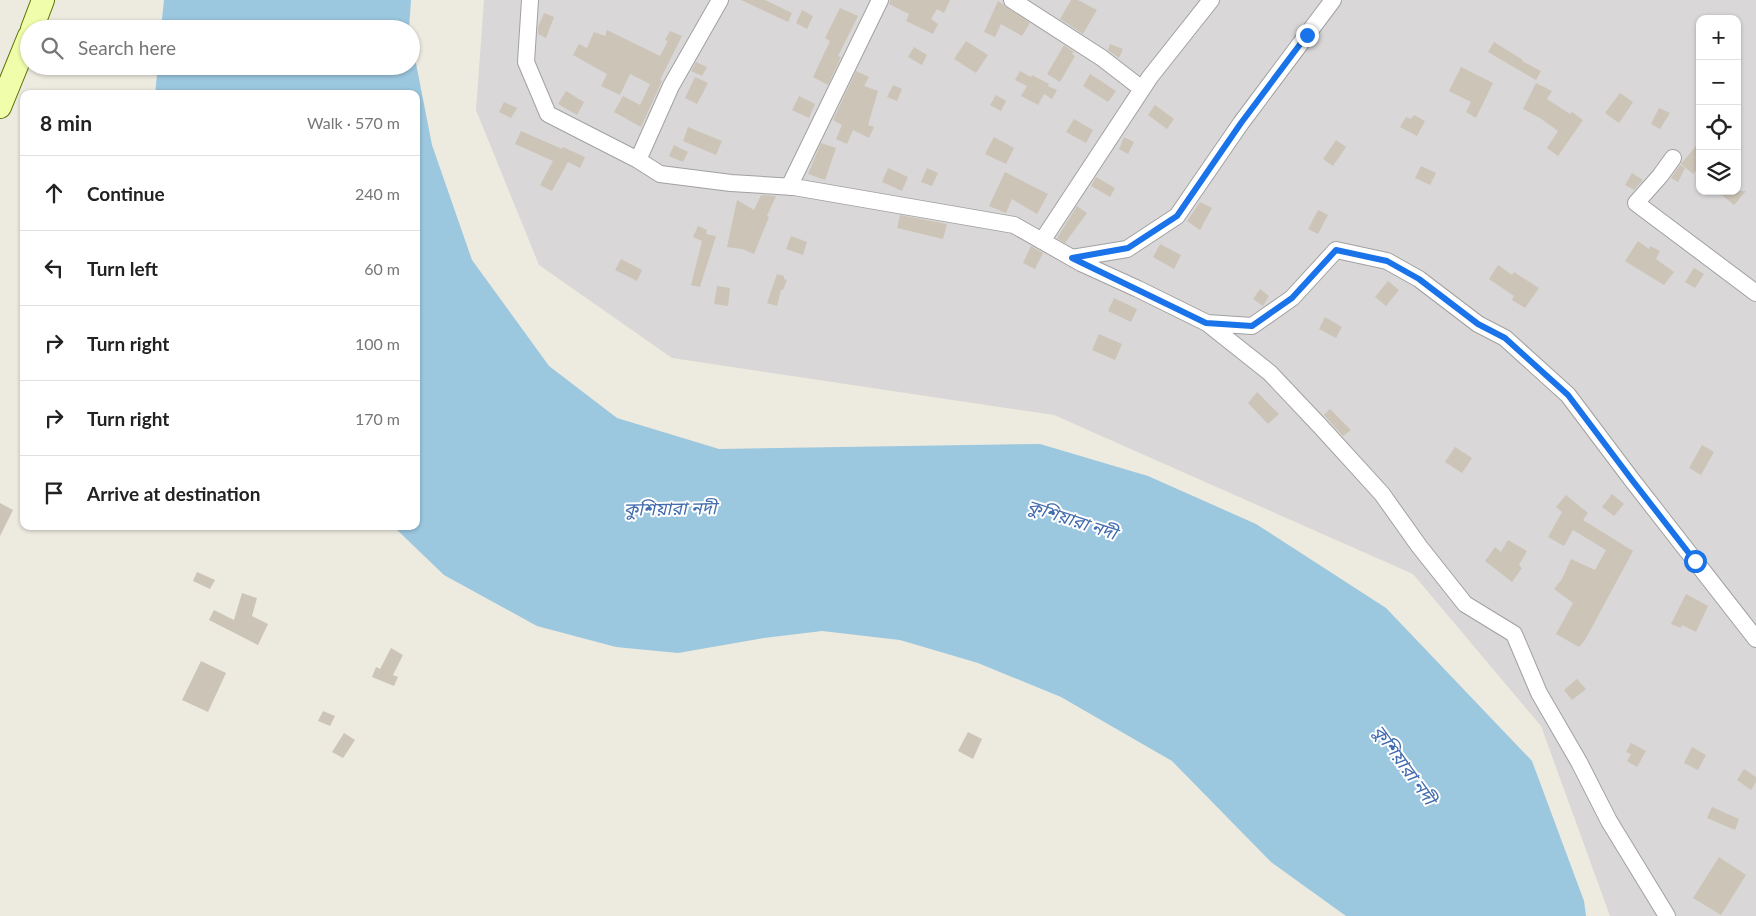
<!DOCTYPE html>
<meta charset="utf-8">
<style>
:root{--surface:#fff;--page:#f2f2f2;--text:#222;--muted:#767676;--line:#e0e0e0}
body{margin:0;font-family:Lato,"Noto Sans Bengali",sans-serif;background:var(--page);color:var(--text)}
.controls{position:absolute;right:15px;top:15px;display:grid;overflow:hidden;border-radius:10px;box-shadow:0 1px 4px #0004}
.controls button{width:45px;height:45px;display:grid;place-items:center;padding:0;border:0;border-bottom:1px solid var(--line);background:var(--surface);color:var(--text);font:25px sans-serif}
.stop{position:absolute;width:15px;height:15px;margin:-11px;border:4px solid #1a73e8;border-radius:50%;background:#fff}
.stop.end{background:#1a73e8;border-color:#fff;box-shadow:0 1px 5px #0008}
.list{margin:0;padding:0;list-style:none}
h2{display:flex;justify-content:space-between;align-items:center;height:65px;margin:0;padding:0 20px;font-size:21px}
h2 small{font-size:16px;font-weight:400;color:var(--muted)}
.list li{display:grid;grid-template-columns:32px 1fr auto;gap:15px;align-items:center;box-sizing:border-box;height:75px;padding:0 20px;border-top:1px solid var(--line)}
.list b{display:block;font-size:19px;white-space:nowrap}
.list em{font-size:16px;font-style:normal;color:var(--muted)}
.icon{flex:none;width:28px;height:28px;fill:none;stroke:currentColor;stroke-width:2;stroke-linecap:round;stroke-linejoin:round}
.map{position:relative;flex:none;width:1756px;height:916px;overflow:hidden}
.search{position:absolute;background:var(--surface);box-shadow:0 1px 4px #0004;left:20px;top:20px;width:400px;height:55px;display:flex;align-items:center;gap:12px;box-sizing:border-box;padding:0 18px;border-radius:28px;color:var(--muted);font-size:19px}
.panel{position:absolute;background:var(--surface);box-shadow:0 1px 4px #0004;left:20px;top:90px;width:400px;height:440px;border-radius:10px}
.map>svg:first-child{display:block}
.residential{fill:#d9d7d7;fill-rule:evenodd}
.water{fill:#9bc7df}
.building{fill:#cdc4b8}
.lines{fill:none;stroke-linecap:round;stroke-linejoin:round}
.street-casing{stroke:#a1a1a1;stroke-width:18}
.secondary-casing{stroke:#597300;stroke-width:24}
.street{stroke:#fff;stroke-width:16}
.secondary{stroke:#f0feac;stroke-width:22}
.route{stroke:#1a73e8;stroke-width:6}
.labels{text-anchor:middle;stroke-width:4;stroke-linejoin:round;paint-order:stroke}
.water-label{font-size:18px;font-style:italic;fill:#426caf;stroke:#fff}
</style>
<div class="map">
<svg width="1756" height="916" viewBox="0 0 1756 916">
<rect width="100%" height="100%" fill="#edeadf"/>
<!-- residential -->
<path class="residential" d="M484,0H1756V916H1610L1541,726L1413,574L1054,415L672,358L539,265L476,110ZM1700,19H1737V191H1700Z"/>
<!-- water -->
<path class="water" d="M164,0H411L409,29H161Z
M411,38L432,145L472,260L549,366L617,418L719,449L1040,444L1148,476L1256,524L1386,608L1532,761L1584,901L1586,916H1346L1271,862L1172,761L1061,697L978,663L900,640L822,631L764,638L678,653L616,647L537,626L444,575L393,526H416V94H155L158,66H411Z"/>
<!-- building -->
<path class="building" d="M741,0H765L792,13L788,22Z
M890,0H950L944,13L937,9L931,19L938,24L933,34L906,21L909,14L889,4Z
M1071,0H1078L1097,10L1083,34L1060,19Z
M998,1L1030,23L1022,36L1001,24L995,37L984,32Z
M840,8L858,16L838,56L841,57L828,85L813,77L830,41L825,38Z
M802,10L813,16L807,29L796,23Z
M544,13L554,17L546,38L538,34V27Z
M607,30L660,56L668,41L665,40L670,31L682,36L660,80L662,81L641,127L614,112L623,96L640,105L650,84L630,74L620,95L601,86L607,74L573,55L579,44L587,48L594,32L605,36Z
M966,41L988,55L976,73L954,59Z
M1494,42L1523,60L1522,61L1541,71L1536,80L1488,52Z
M1110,44L1123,49L1119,58L1108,50Z
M1064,45L1074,52L1072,54L1075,56L1060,82L1047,74Z
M914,47L927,55L922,65L908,57Z
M696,62L707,67L702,76L691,71Z
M1461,67L1493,83L1476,118L1466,112L1471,102L1449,91Z
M856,71L869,77L864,86L878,91L868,125L874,127L869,138L853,130L847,144L836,139L842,125L833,120Z
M1020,71L1031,77L1032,75L1049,84L1048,86L1057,90L1052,99L1044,94L1038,105L1021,96L1027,86L1015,80Z
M1090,74L1116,91L1108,102L1083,86Z
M695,77L708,83L697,104L685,98Z
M1536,83L1552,91L1547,99L1570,114L1572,112L1583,120L1558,156L1547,148L1558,131L1540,118L1523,109Z
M893,85L902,89L897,101L887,97Z
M566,91L584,102L577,115L558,104Z
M1620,93L1633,102L1619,123L1605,113Z
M996,95L1006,101L1001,111L990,105Z
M799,96L815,104L809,118L792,110Z
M504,102L517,108L511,118L499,112Z
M1155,105L1174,119L1167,129L1148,115Z
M1659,108L1670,113L1660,129L1651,124Z
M1414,115L1425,121L1417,136L1400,127L1406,117L1411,119Z
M1074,119L1093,130L1086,143L1066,132Z
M688,127L722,141L716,155L683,141Z
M521,131L562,149L563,147L585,157L580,168L568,162L552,191L540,185L553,161L515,144Z
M994,137L1014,148L1006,164L985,154Z
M1124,137L1134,142L1128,154L1119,149Z
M1336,140L1346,147L1333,166L1323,159Z
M1700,141V166L1693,174L1681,164Z
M821,143L836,148L825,180L808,174Z
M674,145L688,152L683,162L669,156Z
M1680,165L1685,168L1678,182L1671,178Z
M1421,166L1436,173L1430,185L1415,178Z
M888,168L908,177L902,191L882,182Z
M927,168L938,173L932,186L921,182Z
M1005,172L1048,194L1037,214L1012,199L1006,213L989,206Z
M1632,173L1643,180L1634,190L1625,185Z
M1096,177L1115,188L1110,197L1091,186Z
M1717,191H1746L1734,205Z
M761,195L776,196L767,216L769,217L754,254L742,249L727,247L737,200L754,210Z
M1200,202L1212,208L1200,230L1187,221Z
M1077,206L1087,213L1065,243L1057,238Z
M1318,210L1328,215L1318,234L1308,229Z
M900,215L947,224L943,239L897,228Z
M698,226L707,230L706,234L716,236L700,287L691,285L702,241L693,237Z
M791,236L807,242L803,255L786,249Z
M1638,241L1649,249L1650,246L1660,251L1656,259L1674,272L1664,285L1625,261Z
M1160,244L1181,255L1174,269L1153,257Z
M1031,246L1043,253L1035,269L1023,263Z
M621,259L642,270L637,281L615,270Z
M1498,265L1512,275L1514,272L1539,288L1525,308L1512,300L1514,296L1489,279Z
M1694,268L1704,274L1695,288L1685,282Z
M777,274L784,276V279L787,280L783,290H781L777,306L767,303Z
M1388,281L1399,290L1386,306L1375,297Z
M717,286L730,288L728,306L714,304Z
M1260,289L1269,296L1263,306L1253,299Z
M1114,298L1137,309L1131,322L1108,311Z
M1325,317L1342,327L1336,338L1319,329Z
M1099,334L1122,344L1115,360L1092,350Z
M1257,392L1279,414L1268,424L1248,403Z
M1330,409L1351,430L1343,436L1324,415Z
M1702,445L1714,452L1701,475L1689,468Z
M1455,447L1472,458L1462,473L1445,462Z
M1612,494L1624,504L1614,516L1602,507Z
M1566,495L1588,513L1583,520L1633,551L1585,640L1579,647L1556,634L1573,603L1554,589L1562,579L1571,559L1595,570L1606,550L1573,530L1564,546L1548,537L1562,512L1556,507Z
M0,503L13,510L0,536Z
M1508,540L1527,551L1519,565L1522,568L1512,582L1485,561L1495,547L1501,552Z
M197,572L215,580L210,589L193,581Z
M242,593L257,598L252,616L268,624L258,645L209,620L214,610L234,620Z
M1686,594L1708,606L1696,632L1682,625L1681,628L1671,624Z
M391,648L403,655L393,675L398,677L394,686L372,677L376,667L380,669Z
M201,661L226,673L208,712L182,700Z
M1577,679L1586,689L1572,700L1564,690Z
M323,711L335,716L330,726L318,721Z
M968,732L982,739L973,759L958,751Z
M344,733L355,740L343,758L332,752Z
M1631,743L1646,751L1637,767L1627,761L1631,754L1626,752Z
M1692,747L1706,755L1698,770L1684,763Z
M1744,769L1756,777V782L1751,790L1737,780Z
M1712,807L1739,819L1735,830L1707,818Z
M1719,857L1746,875L1721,915L1693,898Z"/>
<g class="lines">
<defs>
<path id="street" d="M530,0L526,62L548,114L638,160L660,174L731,183L794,187L1014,225L1081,263L1138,289L1207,323L1252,326L1292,298L1336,250L1387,261L1419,279L1478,324L1505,338L1568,395L1632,480L1756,639
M1012,0L1102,58L1142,89
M1673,158L1660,176L1636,203L1756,293
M638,160L671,86L720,0
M789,187L880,0
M1042,241L1150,77L1211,0
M1072,258L1127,249L1177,216L1241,123L1333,0
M1207,323L1270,373L1321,427L1382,494L1419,546L1465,604L1514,634L1539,693L1579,762L1609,821L1667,916"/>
<path id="secondary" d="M32,29L43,0
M0,107L29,36"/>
</defs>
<!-- street casing -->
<use href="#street" class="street-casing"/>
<!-- secondary casing -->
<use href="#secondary" class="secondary-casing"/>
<!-- street -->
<use href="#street" class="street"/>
<!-- secondary -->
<use href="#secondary" class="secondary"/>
</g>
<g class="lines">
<!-- route -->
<path class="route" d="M1307,35L1241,123L1177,216L1128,248L1072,258L1206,323L1252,326L1292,298L1336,250L1387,261L1419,279L1478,324L1505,338L1568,395L1632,480L1695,561"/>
</g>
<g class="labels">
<!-- water labels -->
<g class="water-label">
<text transform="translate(670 509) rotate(-1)" y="6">কুশিয়ারা নদী</text>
<text transform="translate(1072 520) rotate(18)" y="6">কুশিয়ারা নদী</text>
<text transform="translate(1404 765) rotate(54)" y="6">কুশিয়ারা নদী</text>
</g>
</g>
</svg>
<div class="controls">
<button>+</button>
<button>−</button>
<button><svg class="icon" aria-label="locate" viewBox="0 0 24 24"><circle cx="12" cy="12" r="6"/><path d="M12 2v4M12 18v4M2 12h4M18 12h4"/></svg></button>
<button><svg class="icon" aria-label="layers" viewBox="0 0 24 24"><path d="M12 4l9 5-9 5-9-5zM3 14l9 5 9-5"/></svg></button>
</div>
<div class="stop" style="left:1695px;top:561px"></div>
<div class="stop end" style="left:1307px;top:35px"></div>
<div class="search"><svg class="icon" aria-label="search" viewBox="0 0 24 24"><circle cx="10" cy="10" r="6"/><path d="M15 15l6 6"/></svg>Search here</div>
<section class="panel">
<h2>8 min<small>Walk · 570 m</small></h2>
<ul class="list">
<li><svg class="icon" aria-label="ahead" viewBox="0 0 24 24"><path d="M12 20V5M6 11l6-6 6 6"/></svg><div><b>Continue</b></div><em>240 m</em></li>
<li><svg class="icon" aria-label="left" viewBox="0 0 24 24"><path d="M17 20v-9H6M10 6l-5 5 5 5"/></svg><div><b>Turn left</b></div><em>60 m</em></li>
<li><svg class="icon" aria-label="right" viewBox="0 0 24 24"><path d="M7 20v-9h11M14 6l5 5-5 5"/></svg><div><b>Turn right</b></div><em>100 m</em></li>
<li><svg class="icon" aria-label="right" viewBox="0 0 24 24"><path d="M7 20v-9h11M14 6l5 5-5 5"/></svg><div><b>Turn right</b></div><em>170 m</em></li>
<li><svg class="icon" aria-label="arrive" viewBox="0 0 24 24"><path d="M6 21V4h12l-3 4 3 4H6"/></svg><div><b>Arrive at destination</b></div></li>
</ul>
</section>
</div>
